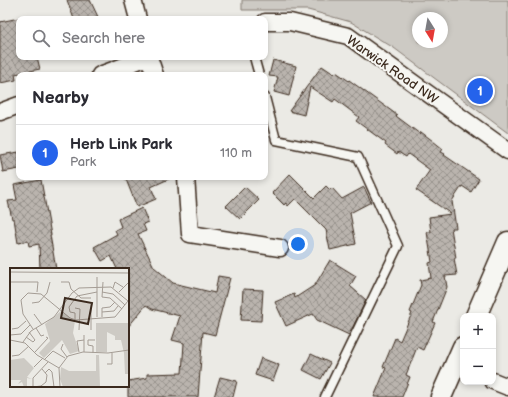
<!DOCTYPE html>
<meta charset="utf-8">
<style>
:root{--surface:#fff;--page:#f2f2f3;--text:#2b2b33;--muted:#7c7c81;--line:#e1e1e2;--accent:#2563eb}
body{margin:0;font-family:"Balsamiq Sans",sans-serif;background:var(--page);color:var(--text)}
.controls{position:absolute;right:12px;bottom:12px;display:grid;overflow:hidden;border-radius:8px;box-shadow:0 2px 6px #0003}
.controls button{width:36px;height:36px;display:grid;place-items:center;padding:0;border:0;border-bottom:1px solid var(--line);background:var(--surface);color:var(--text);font:20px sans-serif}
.compass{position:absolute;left:412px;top:12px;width:36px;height:36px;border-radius:50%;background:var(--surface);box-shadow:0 2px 6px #0003;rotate:169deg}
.you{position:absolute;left:298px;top:244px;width:14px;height:14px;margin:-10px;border:3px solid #fff;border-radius:50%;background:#1a73e8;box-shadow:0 0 0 6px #1a73e833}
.badge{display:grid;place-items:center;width:26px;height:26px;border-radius:50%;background:var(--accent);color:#fff;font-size:13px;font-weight:700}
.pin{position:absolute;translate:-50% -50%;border:2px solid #fff;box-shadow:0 1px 4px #0006}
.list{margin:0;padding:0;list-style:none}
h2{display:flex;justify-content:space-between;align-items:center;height:52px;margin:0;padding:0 16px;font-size:17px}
h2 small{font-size:13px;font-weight:400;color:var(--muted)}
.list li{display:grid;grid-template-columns:26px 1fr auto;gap:12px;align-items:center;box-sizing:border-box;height:56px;padding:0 16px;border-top:1px solid var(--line)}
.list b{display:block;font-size:15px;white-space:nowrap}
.list p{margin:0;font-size:13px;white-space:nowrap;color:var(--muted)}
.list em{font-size:13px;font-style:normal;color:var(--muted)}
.icon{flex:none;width:22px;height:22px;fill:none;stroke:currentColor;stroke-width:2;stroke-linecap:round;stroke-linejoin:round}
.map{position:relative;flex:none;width:508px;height:397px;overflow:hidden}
.search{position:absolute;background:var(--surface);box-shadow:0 2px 6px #0003;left:16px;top:16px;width:252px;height:44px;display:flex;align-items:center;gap:10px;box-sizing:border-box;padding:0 14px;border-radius:8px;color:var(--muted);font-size:15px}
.panel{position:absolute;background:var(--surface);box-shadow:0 2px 6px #0003;left:16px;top:72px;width:252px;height:108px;border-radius:8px}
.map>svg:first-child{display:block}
.park{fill:#cdcac4;stroke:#847a71;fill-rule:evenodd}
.building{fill:url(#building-cross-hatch);stroke:#3b2a1e}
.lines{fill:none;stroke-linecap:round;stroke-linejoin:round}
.service-casing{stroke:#3b2a1e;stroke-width:11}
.minor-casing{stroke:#3b2a1e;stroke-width:19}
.tertiary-casing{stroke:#3b2a1e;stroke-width:23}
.service{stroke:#f6f6f2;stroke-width:8}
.minor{stroke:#f6f6f2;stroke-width:16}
.tertiary{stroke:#f6f6f2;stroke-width:20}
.labels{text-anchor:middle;stroke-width:4;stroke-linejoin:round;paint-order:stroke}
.street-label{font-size:13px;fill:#3b2a1e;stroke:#f6f6f2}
.inset-road{fill:none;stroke:#a59d95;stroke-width:1}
.view{fill:#3b2a1e;fill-opacity:0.15;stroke:#3b2a1e;stroke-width:2}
.inset-edge{fill:none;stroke:#3b2a1e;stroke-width:2}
</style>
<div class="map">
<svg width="508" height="397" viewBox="0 0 508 397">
<defs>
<pattern id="building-cross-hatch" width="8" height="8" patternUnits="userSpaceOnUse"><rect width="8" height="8" fill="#bab4ae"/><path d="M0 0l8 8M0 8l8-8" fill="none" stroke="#98938d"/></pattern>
</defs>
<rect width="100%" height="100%" fill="#ebeae5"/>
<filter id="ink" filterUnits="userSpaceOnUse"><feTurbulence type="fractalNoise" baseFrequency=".025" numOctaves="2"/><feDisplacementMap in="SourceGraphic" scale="8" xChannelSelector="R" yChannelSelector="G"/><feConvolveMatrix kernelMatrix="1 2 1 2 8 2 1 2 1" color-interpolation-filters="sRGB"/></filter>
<g filter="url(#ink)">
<!-- park -->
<path class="park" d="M242,0H508V133L394,48L351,22L308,10H242ZM418,18H442V42H418Z"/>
<!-- building -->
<path class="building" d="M67,0H90L99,19H74Z
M19,18V57H37L40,69L15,74L16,80L0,83V22Z
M273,60L296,66L289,96L274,92L278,77L269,76Z
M322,66L334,74L336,72L349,81V80L397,115L396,116L420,134L421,132L433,141L443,149L441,152L445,154L444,155L479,179L471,192L462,186L452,201L456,228H451L456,258H454L457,275L445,276L447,287L433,322L435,323L423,350L417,347L406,375L410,377L402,397H374L386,368L383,367L395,338L400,341L412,313L410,312L421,285L420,280L431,278L429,263L432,262L427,232H431L429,217L451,214L416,190L430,170L408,154L406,157L398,152L397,154L385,145L386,143L356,121L359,117L335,99L333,102L310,87L304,115L289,111Z
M19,152V169L3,172L0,155Z
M290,174L314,198L326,186L330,190L332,188L342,199L364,187L371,202L350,213L356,244L330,250L326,230L295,199L288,206L286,203L284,205L272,193Z
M125,177H173L151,187L156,199L137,207Z
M41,180L51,235H50L56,269H40L39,244L29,246L28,241L18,243L14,219H12L8,201L17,200L14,185Z
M245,187L259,200L240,219L226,206Z
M142,208L148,222L143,224L146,231L138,234L154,267L173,283L215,293L218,276L230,278L215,335L203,332L198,397H128V381L147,378V374L182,373L184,343L172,340L180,316L152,309L146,305L128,327V269H117L111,256L102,261L94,247L117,234L115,230L121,227L118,219Z
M330,260L356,276L350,286L366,300L349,335L317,320L313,314L286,326L275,302L294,294L295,298L315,285Z
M243,289L263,290L261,321L241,320Z
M311,354L330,363L321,379L303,370Z
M261,358L279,365L273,381L255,375Z
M220,377L237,381L233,397H214Z"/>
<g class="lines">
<defs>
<path id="service" d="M254,57L259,75
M265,97L276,140L358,157L398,246L325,397"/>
<path id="minor" d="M133,0L138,19
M265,22H290L348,36L508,151
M149,57L155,75
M100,75L148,57
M0,112L19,105
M186,177L190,234L280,248
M493,381L508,387"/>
<path id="tertiary" d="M476,316L508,242
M441,397L463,347"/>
</defs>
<!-- service casing -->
<use href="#service" class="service-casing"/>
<!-- minor casing -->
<use href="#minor" class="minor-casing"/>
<!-- tertiary casing -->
<use href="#tertiary" class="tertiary-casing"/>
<!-- service -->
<use href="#service" class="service"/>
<!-- minor -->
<use href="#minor" class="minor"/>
<!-- tertiary -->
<use href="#tertiary" class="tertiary"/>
</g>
</g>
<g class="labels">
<!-- street labels -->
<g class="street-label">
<text transform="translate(393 69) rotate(35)" y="5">Warwick Road NW</text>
</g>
</g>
<!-- overview -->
<g transform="translate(10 268)">
<rect width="119" height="119" fill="#ebeae5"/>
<path d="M51,99L59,103H86V119H53L50,111Z" fill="#cdcac4"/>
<path d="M51,43L65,53L63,65L69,83L60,86L52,72L34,90L29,85L40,73L35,56ZM86,55H119V106H115L114,85L111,72H105V68L97,64V84H86ZM86,87H89L90,119H86ZM14,90L24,100L17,109L22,111L17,110V119H14L12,114L8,116L11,112H0V92Z" fill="#cdcac4"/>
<path class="inset-road" d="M0,4L119,5M0,14H28L27,24M51,14H59L61,21L71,30H81M93,14L92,29L100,30L112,41M103,20L105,14L113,19M92,24L103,26L115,37M109,24L119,14M22,35L29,34L37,25L40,14M65,40L70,41L69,62M92,44L104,43L108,38M24,46L32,57M87,49V9M92,49V40L100,39L105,34M65,52V45L60,44L59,39L67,28L87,24M26,60L31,68L34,67M2,61L8,60L16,53M23,61L13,46L11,32L18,25L31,26L60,50L66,52L105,49L118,33M81,62V41M0,67L11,66L20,57M74,67V84M16,69L23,74L25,72L19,64M0,72L15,75L27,87L49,100M13,74L21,63L44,49L62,25L69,20L101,19L118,33M53,76L51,81L57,89M25,84L38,70L36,69M69,84L67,73L74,72M83,85V78L78,77V72H85M2,88L9,87L19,78M34,92L43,83L55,90M97,96H102V85M24,99L33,90M32,101L37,107L36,114L31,118L23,119V110L38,94M35,105L39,101L42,104L44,119M50,119L49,100L58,88L73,84L98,85L119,82"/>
<path class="view" d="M55,30L82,35L78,56L51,50Z"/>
<rect width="119" height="119" class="inset-edge"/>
</g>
</svg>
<div class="controls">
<button>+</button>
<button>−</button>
</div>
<svg class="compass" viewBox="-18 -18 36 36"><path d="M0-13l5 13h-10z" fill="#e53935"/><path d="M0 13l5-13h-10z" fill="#7c7c81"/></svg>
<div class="you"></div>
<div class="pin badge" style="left:480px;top:91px">1</div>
<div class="search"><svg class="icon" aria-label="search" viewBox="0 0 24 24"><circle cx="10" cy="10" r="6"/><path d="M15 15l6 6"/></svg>Search here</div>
<section class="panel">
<h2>Nearby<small></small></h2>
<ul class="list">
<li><span class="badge">1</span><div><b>Herb Link Park</b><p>Park</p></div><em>110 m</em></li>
</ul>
</section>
</div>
